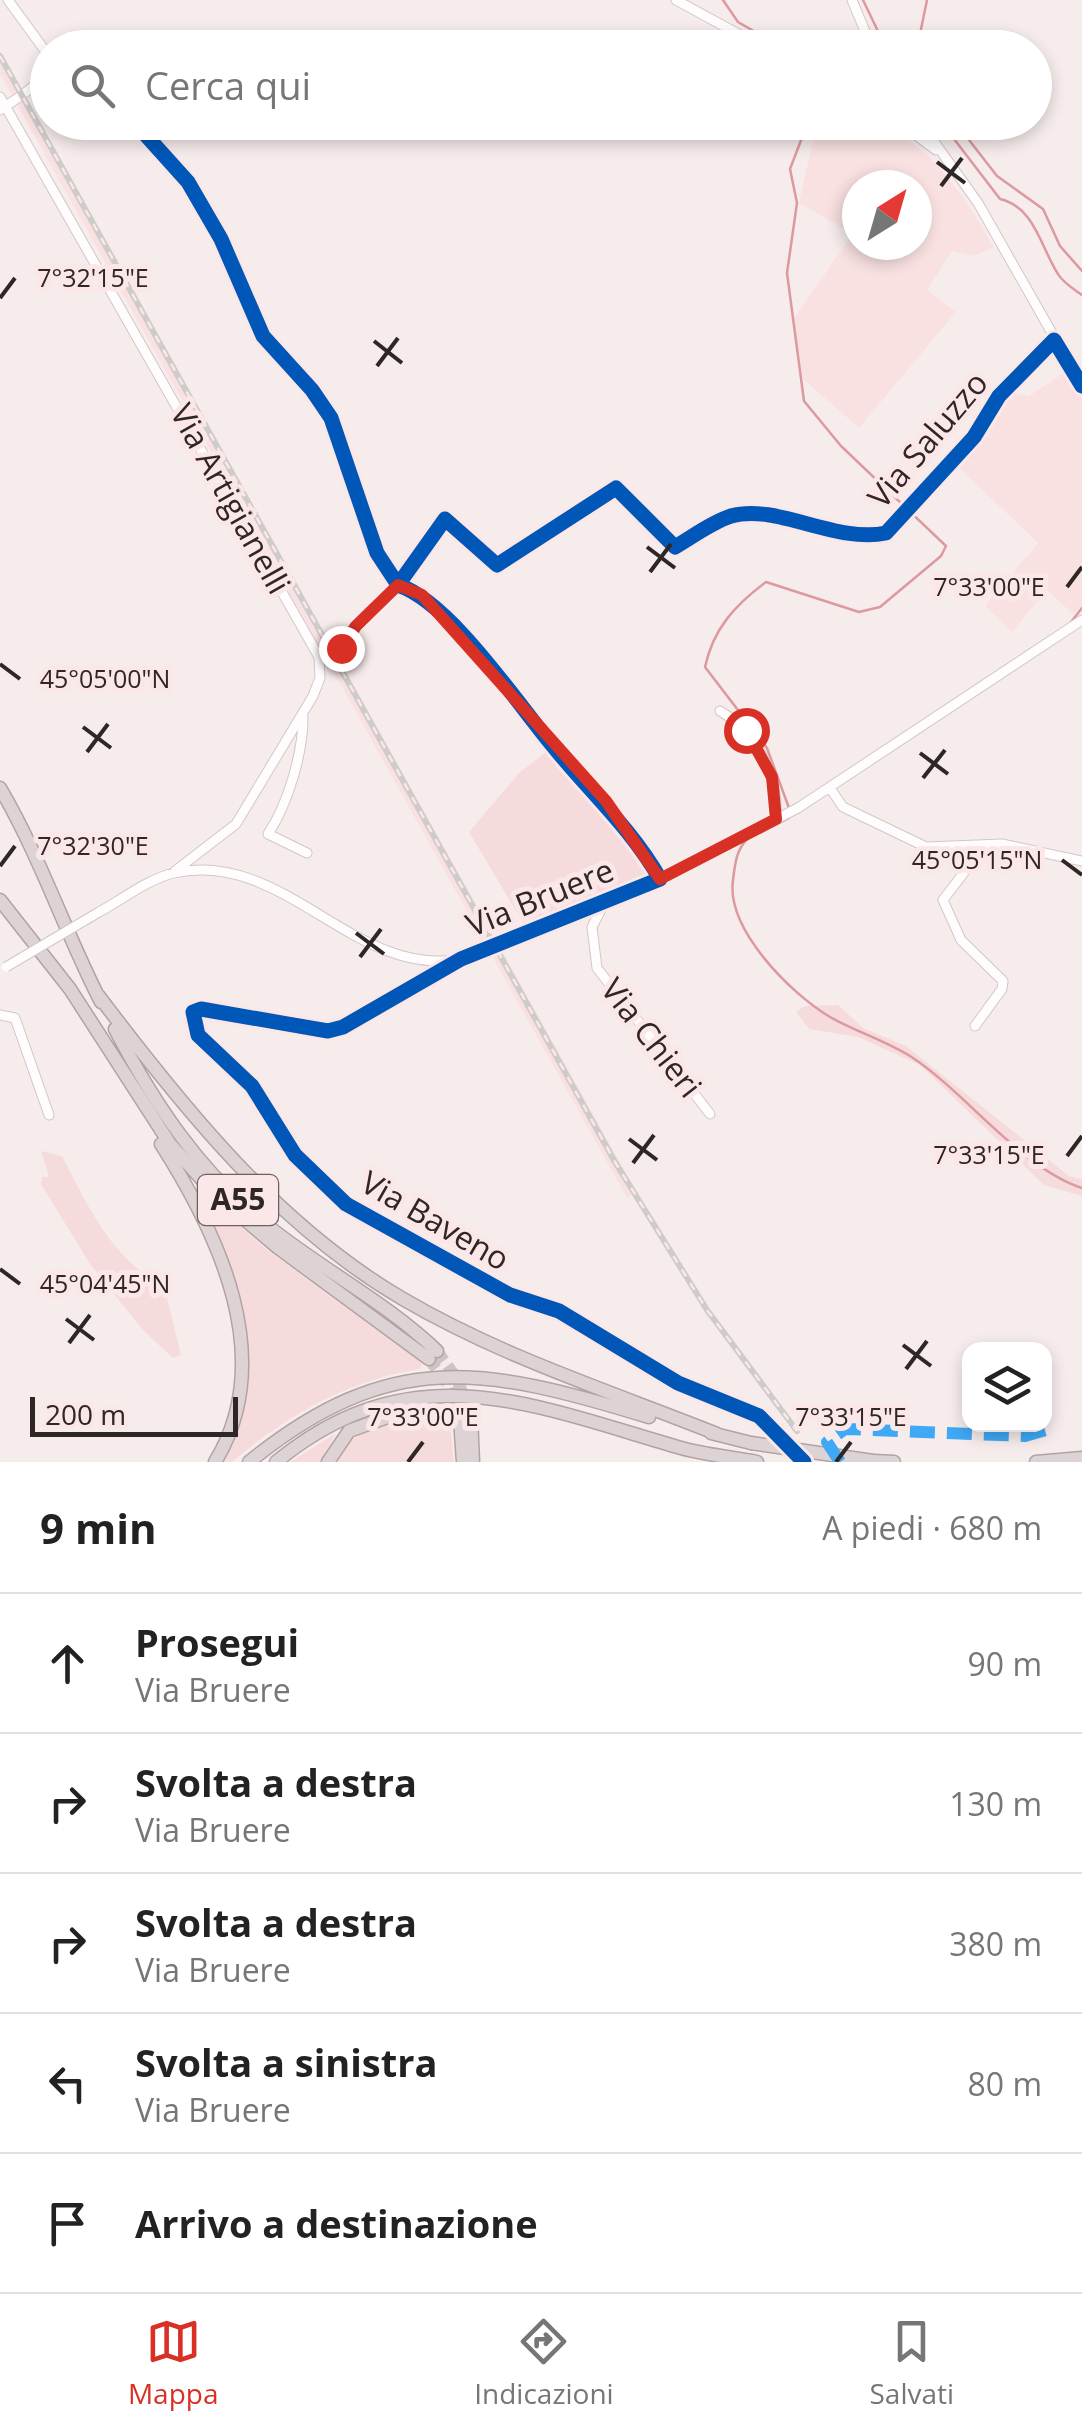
<!DOCTYPE html>
<html lang="it">
<meta charset="utf-8">
<style>
:root{--surface:#fff;--page:#f2f2f2;--text:#222;--muted:#767676;--line:#e0e0e0;--accent:#d93025}
body{margin:0;font-family:"Open Sans",sans-serif;background:var(--page);color:var(--text)}
.controls{position:absolute;right:30px;bottom:30px;display:grid;overflow:hidden;border-radius:20px;box-shadow:0 5px 15px #0003}
.controls button{width:90px;height:90px;display:grid;place-items:center;padding:0;border:0;border-bottom:2px solid var(--line);background:var(--surface);color:var(--text);font:50px sans-serif}
.compass{position:absolute;left:842px;top:170px;width:90px;height:90px;border-radius:50%;background:var(--surface);box-shadow:0 5px 15px #0003;rotate:37deg}
.scale{position:absolute;left:30px;bottom:25px;width:208px;box-sizing:border-box;padding-left:10px;border:5px solid #2f2626;border-top:0;font-size:28px;line-height:35px;white-space:nowrap;color:#2f2626;-webkit-text-stroke:8px #fce7e8;paint-order:stroke}
.stop{position:absolute;width:30px;height:30px;margin:-22px;border:8px solid #d93025;border-radius:50%;background:#fff}
.stop.end{background:#d93025;border-color:#fff;box-shadow:0 2px 10px #0008}
.list{margin:0;padding:0;list-style:none}
h2{display:flex;justify-content:space-between;align-items:center;height:130px;margin:0;padding:0 40px;font-size:42px}
h2 small{font-size:32px;font-weight:400;color:var(--muted)}
.list li{display:grid;grid-template-columns:65px 1fr auto;gap:30px;align-items:center;box-sizing:border-box;height:140px;padding:0 40px;border-top:2px solid var(--line)}
.list b{display:block;font-size:38px;white-space:nowrap}
.list p{margin:0;font-size:32px;white-space:nowrap;color:var(--muted)}
.list em{font-size:32px;font-style:normal;color:var(--muted)}
.icon{flex:none;width:55px;height:55px;fill:none;stroke:currentColor;stroke-width:2;stroke-linecap:round;stroke-linejoin:round}
.map{position:relative;flex:none;width:1082px;height:1462px;overflow:hidden}
.search{position:absolute;background:var(--surface);box-shadow:0 5px 15px #0003;left:30px;right:30px;top:30px;height:110px;display:flex;align-items:center;gap:25px;box-sizing:border-box;padding:0 35px;border-radius:55px;color:var(--muted);font-size:38px}
.sheet{height:830px;background:var(--surface)}
nav{display:flex;justify-content:space-around;align-items:center;box-sizing:border-box;height:140px;border-top:2px solid var(--line);background:var(--surface);font-size:28px;color:var(--muted)}
nav a{display:grid;justify-items:center;gap:5px}
nav .on{color:var(--accent)}
.map>svg:first-child{display:block}
.built{fill:#f9e1e2;fill-rule:evenodd}
.green{fill:#f6dbdc}
.lines{fill:none;stroke-linecap:round;stroke-linejoin:round}
.stream{stroke:#dc99a0;stroke-width:2.5}
.highway-tunnel{stroke:#cfc4c4;stroke-width:12;stroke-dasharray:12 6;stroke-linecap:butt}
.minor-casing{stroke:#d2c7c8;stroke-width:11}
.highway-casing{stroke:#b2a3a3;stroke-width:15}
.minor{stroke:#fefcfc;stroke-width:9}
.highway{stroke:#ded3d4;stroke-width:12}
.rail-casing{stroke:#cecbcb;stroke-width:6}
.rail{stroke:#fce7e8;stroke-width:2.5;stroke-dasharray:8;stroke-linecap:butt}
.minor-bridge-casing{stroke:#d2c7c8;stroke-width:11;stroke-linecap:butt}
.highway-bridge-casing{stroke:#b2a3a3;stroke-width:15;stroke-linecap:butt}
.minor-bridge{stroke:#fefcfc;stroke-width:9}
.highway-bridge{stroke:#ded3d4;stroke-width:12}
.quiet{stroke:#3fa9f5;stroke-width:12;stroke-dasharray:25 12;stroke-linecap:butt}
.cycleway-casing{stroke:#fce7e8;stroke-width:21}
.cycleway{stroke:#0057b8;stroke-width:15}
.route{stroke:#d93025;stroke-width:12}
.ticks{fill:none;stroke:#2f2626;stroke-width:4}
.labels{text-anchor:middle;stroke-width:10;stroke-linejoin:round;paint-order:stroke}
.shield{fill:#fce7e8;stroke:#6c6060;stroke-width:2.5}
.shield-label{font-size:30px;font-weight:bold;fill:#2f2626}
.street-label{font-size:32px;fill:#2f2626;stroke:#fce7e8}
.ticks-label{font-size:25px;text-anchor:middle;fill:#2f2626;stroke:#fce7e8;stroke-width:10;stroke-linejoin:round;paint-order:stroke}
</style>
<div class="map">
<svg width="1082" height="1462" viewBox="0 0 1082 1462">
<rect width="100%" height="100%" fill="#f7ecec"/>
<!-- built -->
<path class="built" d="M0,51L636,1191L627,1198L0,74Z
M823,123H878L909,140L935,162L967,202L994,247L974,256L952,251L927,290L956,312L859,428L803,379L794,318L849,239L848,231L799,203L812,145ZM857,185H917V245H857Z
M1065,372L1082,398V606L1073,614L1047,590L1012,632L985,606L1038,543L954,463L978,438L1007,392L1029,396Z"/>
<!-- green -->
<path class="green" d="M550,749L605,805L654,872L633,895L565,906L523,923L469,832L519,773Z
M838,1005L863,1028L906,1046L1069,1176L1082,1179V1196L1044,1185L920,1065L858,1037L809,1029L796,1012L805,1006Z
M41,1151L62,1156C89,1208 111,1258 164,1286L181,1355L173,1358L142,1329L90,1264L41,1184L42,1177H49Z
M201,1192L267,1250L412,1355L422,1364L420,1369C346,1381 288,1415 232,1462H223C272,1372 236,1281 201,1192Z
M449,1412L454,1462H338C354,1419 409,1416 449,1412Z
M336,1433L321,1462H290Z"/>
<g class="lines">
<!-- stream -->
<path class="stream" d="M723,0L738,22L783,48
M863,0L886,48
M927,0L920,34L933,48
M941,122L1000,199C1035,207 1041,248 1058,274C1063,283 1074,289 1082,295
M955,122L997,176L1043,209L1060,246L1082,271
M1071,622L1082,608
M789,808L767,748L705,667C713,629 735,605 766,582L859,612L880,607L941,556L946,546L841,446L804,401L787,273L797,203L790,169L808,122
M760,833L789,818
M748,838C736,850 735,864 733,880C726,929 790,993 830,1017C856,1032 887,1041 913,1058C967,1094 1021,1168 1082,1188"/>
<!-- highway-tunnel -->
<path class="highway-tunnel" d="M437,1351L457,1379L471,1416
M429,1359L447,1383L460,1419"/>
<defs>
<path id="minor" d="M676,0L764,48
M852,0L872,48
M0,97L319,657L320,678L313,696L236,824L175,871
M0,110C22,94 50,83 46,52L8,0
M898,122L936,150
M920,122L978,203L1082,386
M398,585C450,602 517,703 553,746C589,791 631,828 660,879
M341,648L356,626L398,585L445,519L497,565L616,488L675,547C692,537 712,522 731,516C777,503 836,544 886,533L974,437L999,396L1054,340
M720,711C757,733 779,776 776,819
M303,717C303,753 288,804 268,834L307,853
M830,788L843,807L926,847L1002,844L1082,861
M604,904L592,927L597,968L710,1114
M99,912C123,899 148,879 174,873C285,849 354,979 461,959L642,888L798,808L1082,620
M454,963L383,1007L328,1031L201,1009L193,1012L198,1035L252,1086L295,1155L346,1204L510,1295L559,1311L678,1383L759,1416L804,1462
M0,1015L15,1018L49,1115
M975,1026L1002,989L1003,981L961,940L943,900L985,845"/>
<path id="highway" d="M0,788C40,856 65,932 101,1002
M0,900L70,989L170,1144L214,1193L277,1247L429,1359
M98,995C184,1109 278,1226 403,1299C502,1357 612,1392 717,1434
M115,1029C154,1103 198,1170 264,1223C319,1268 386,1302 437,1351
M161,1144C219,1235 278,1359 215,1462
M471,1416L473,1462
M460,1419L463,1462
M711,1433L751,1443
M873,1461L894,1462
M249,1462C391,1347 485,1367 649,1417
M276,1462C413,1350 532,1405 681,1448C706,1455 732,1457 757,1462
M328,1462L349,1431L423,1404
M1036,1462L1082,1458"/>
</defs>
<!-- minor casing -->
<use href="#minor" class="minor-casing"/>
<!-- highway casing -->
<use href="#highway" class="highway-casing"/>
<!-- minor -->
<use href="#minor" class="minor"/>
<!-- highway -->
<use href="#highway" class="highway"/>
<defs>
<path id="rail" d="M0,56L615,1162L707,1310L797,1431"/>
</defs>
<!-- rail casing -->
<use href="#rail" class="rail-casing"/>
<!-- rail -->
<use href="#rail" class="rail"/>
<defs>
<path id="minor-bridge" d="M6,967L99,912"/>
<path id="highway-bridge" d="M751,1443L873,1461"/>
</defs>
<!-- minor-bridge casing -->
<use href="#minor-bridge" class="minor-bridge-casing"/>
<!-- highway-bridge casing -->
<use href="#highway-bridge" class="highway-bridge-casing"/>
<!-- minor-bridge -->
<use href="#minor-bridge" class="minor-bridge"/>
<!-- highway-bridge -->
<use href="#highway-bridge" class="highway-bridge"/>
<!-- quiet -->
<path class="quiet" d="M46,52H48
M840,1462L827,1442L845,1429L1025,1436L1046,1430"/>
<defs>
<path id="cycleway" d="M134,122L188,182L221,239L263,336L312,390L331,418L377,553L398,585
M398,585C450,602 517,703 553,746C589,791 631,828 660,879L461,959L343,1027L328,1031L201,1009L193,1012L198,1035L252,1086L295,1155L346,1204L510,1295L559,1311L678,1383L759,1416L804,1462
M398,585L445,519L497,565L616,488L675,547C692,537 712,522 731,516C777,503 836,544 886,533L974,437L999,396L1054,340L1082,386"/>
</defs>
<!-- cycleway casing -->
<use href="#cycleway" class="cycleway-casing"/>
<!-- cycleway -->
<use href="#cycleway" class="cycleway"/>
</g>
<g class="lines">
<!-- route -->
<path class="route" d="M341,648L356,626L398,585L422,595L606,801L660,879L776,819L772,777L746,730"/>
</g>
<!-- ticks -->
<path class="ticks" d="M937,162L965,183M941,186L962,158M0,298L15,278M374,341L402,363M377,366L398,338M647,547L675,568M650,572L671,544M1067,587L1082,567M0,664L20,679M83,727L111,748M87,752L108,724M920,753L948,774M923,778L945,750M1062,860L1082,875M0,866L15,846M356,933L384,954M360,957L381,929M629,1139L657,1160M1067,1156L1082,1136M633,1163L654,1135M0,1269L20,1284M66,1319L94,1340M69,1343L90,1315M903,1345L931,1366M906,1369L927,1341M408,1462L423,1442M836,1462L851,1442"/>
<g class="labels">
<!-- shield labels -->
<rect class="shield" x="198" y="1175" width="80" height="50" rx="8"/>
<g class="shield-label">
<text x="238" y="1210">A55</text>
</g>
<!-- street labels -->
<g class="street-label">
<text transform="translate(928 440) rotate(-50)" y="11">Via Saluzzo</text>
<text transform="translate(230 499) rotate(61)" y="11">Via Artigianelli</text>
<text transform="translate(540 898) rotate(-22)" y="11">Via Bruere</text>
<text transform="translate(651 1038) rotate(52)" y="11">Via Chieri</text>
<text transform="translate(435 1221) rotate(30)" y="11">Via Baveno</text>
</g>
</g>
<g class="ticks-label">
<text x="93" y="287">7°32'15"E</text>
<text x="989" y="596">7°33'00"E</text>
<text x="105" y="688">45°05'00"N</text>
<text x="93" y="855">7°32'30"E</text>
<text x="977" y="869">45°05'15"N</text>
<text x="989" y="1164">7°33'15"E</text>
<text x="105" y="1293">45°04'45"N</text>
<text x="423" y="1426">7°33'00"E</text>
<text x="851" y="1426">7°33'15"E</text>
</g>
</svg>
<div class="controls">
<button><svg class="icon" aria-label="layers" viewBox="0 0 24 24"><path d="M12 4l9 5-9 5-9-5zM3 14l9 5 9-5"/></svg></button>
</div>
<svg class="compass" viewBox="-18 -18 36 36"><path d="M0-13l5 13h-10z" fill="#e53935"/><path d="M0 13l5-13h-10z" fill="#767676"/></svg>
<div class="scale">200 m</div>
<div class="stop" style="left:746px;top:730px"></div>
<div class="stop end" style="left:341px;top:648px"></div>
<div class="search"><svg class="icon" aria-label="search" viewBox="0 0 24 24"><circle cx="10" cy="10" r="6"/><path d="M15 15l6 6"/></svg>Cerca qui</div>
</div>
<section class="sheet">
<h2>9 min<small>A piedi · 680 m</small></h2>
<ul class="list">
<li><svg class="icon" aria-label="ahead" viewBox="0 0 24 24"><path d="M12 20V5M6 11l6-6 6 6"/></svg><div><b>Prosegui</b><p>Via Bruere</p></div><em>90 m</em></li>
<li><svg class="icon" aria-label="right" viewBox="0 0 24 24"><path d="M7 20v-9h11M14 6l5 5-5 5"/></svg><div><b>Svolta a destra</b><p>Via Bruere</p></div><em>130 m</em></li>
<li><svg class="icon" aria-label="right" viewBox="0 0 24 24"><path d="M7 20v-9h11M14 6l5 5-5 5"/></svg><div><b>Svolta a destra</b><p>Via Bruere</p></div><em>380 m</em></li>
<li><svg class="icon" aria-label="left" viewBox="0 0 24 24"><path d="M17 20v-9H6M10 6l-5 5 5 5"/></svg><div><b>Svolta a sinistra</b><p>Via Bruere</p></div><em>80 m</em></li>
<li><svg class="icon" aria-label="arrive" viewBox="0 0 24 24"><path d="M6 21V4h12l-3 4 3 4H6"/></svg><div><b>Arrivo a destinazione</b></div></li>
</ul>
</section>
<nav>
<a class="on"><svg class="icon" aria-label="map" viewBox="0 0 24 24"><path d="M3 6l6-2 6 2 6-2v14l-6 2-6-2-6 2zM9 4v14M15 6v14"/></svg>Mappa</a>
<a><svg class="icon" aria-label="directions" viewBox="0 0 24 24"><path d="M12 3l9 9-9 9-9-9zM9 14v-3h6M13 9l2 2-2 2"/></svg>Indicazioni</a>
<a><svg class="icon" aria-label="saved" viewBox="0 0 24 24"><path d="M7 4h10v16l-5-4-5 4z"/></svg>Salvati</a>
</nav>
